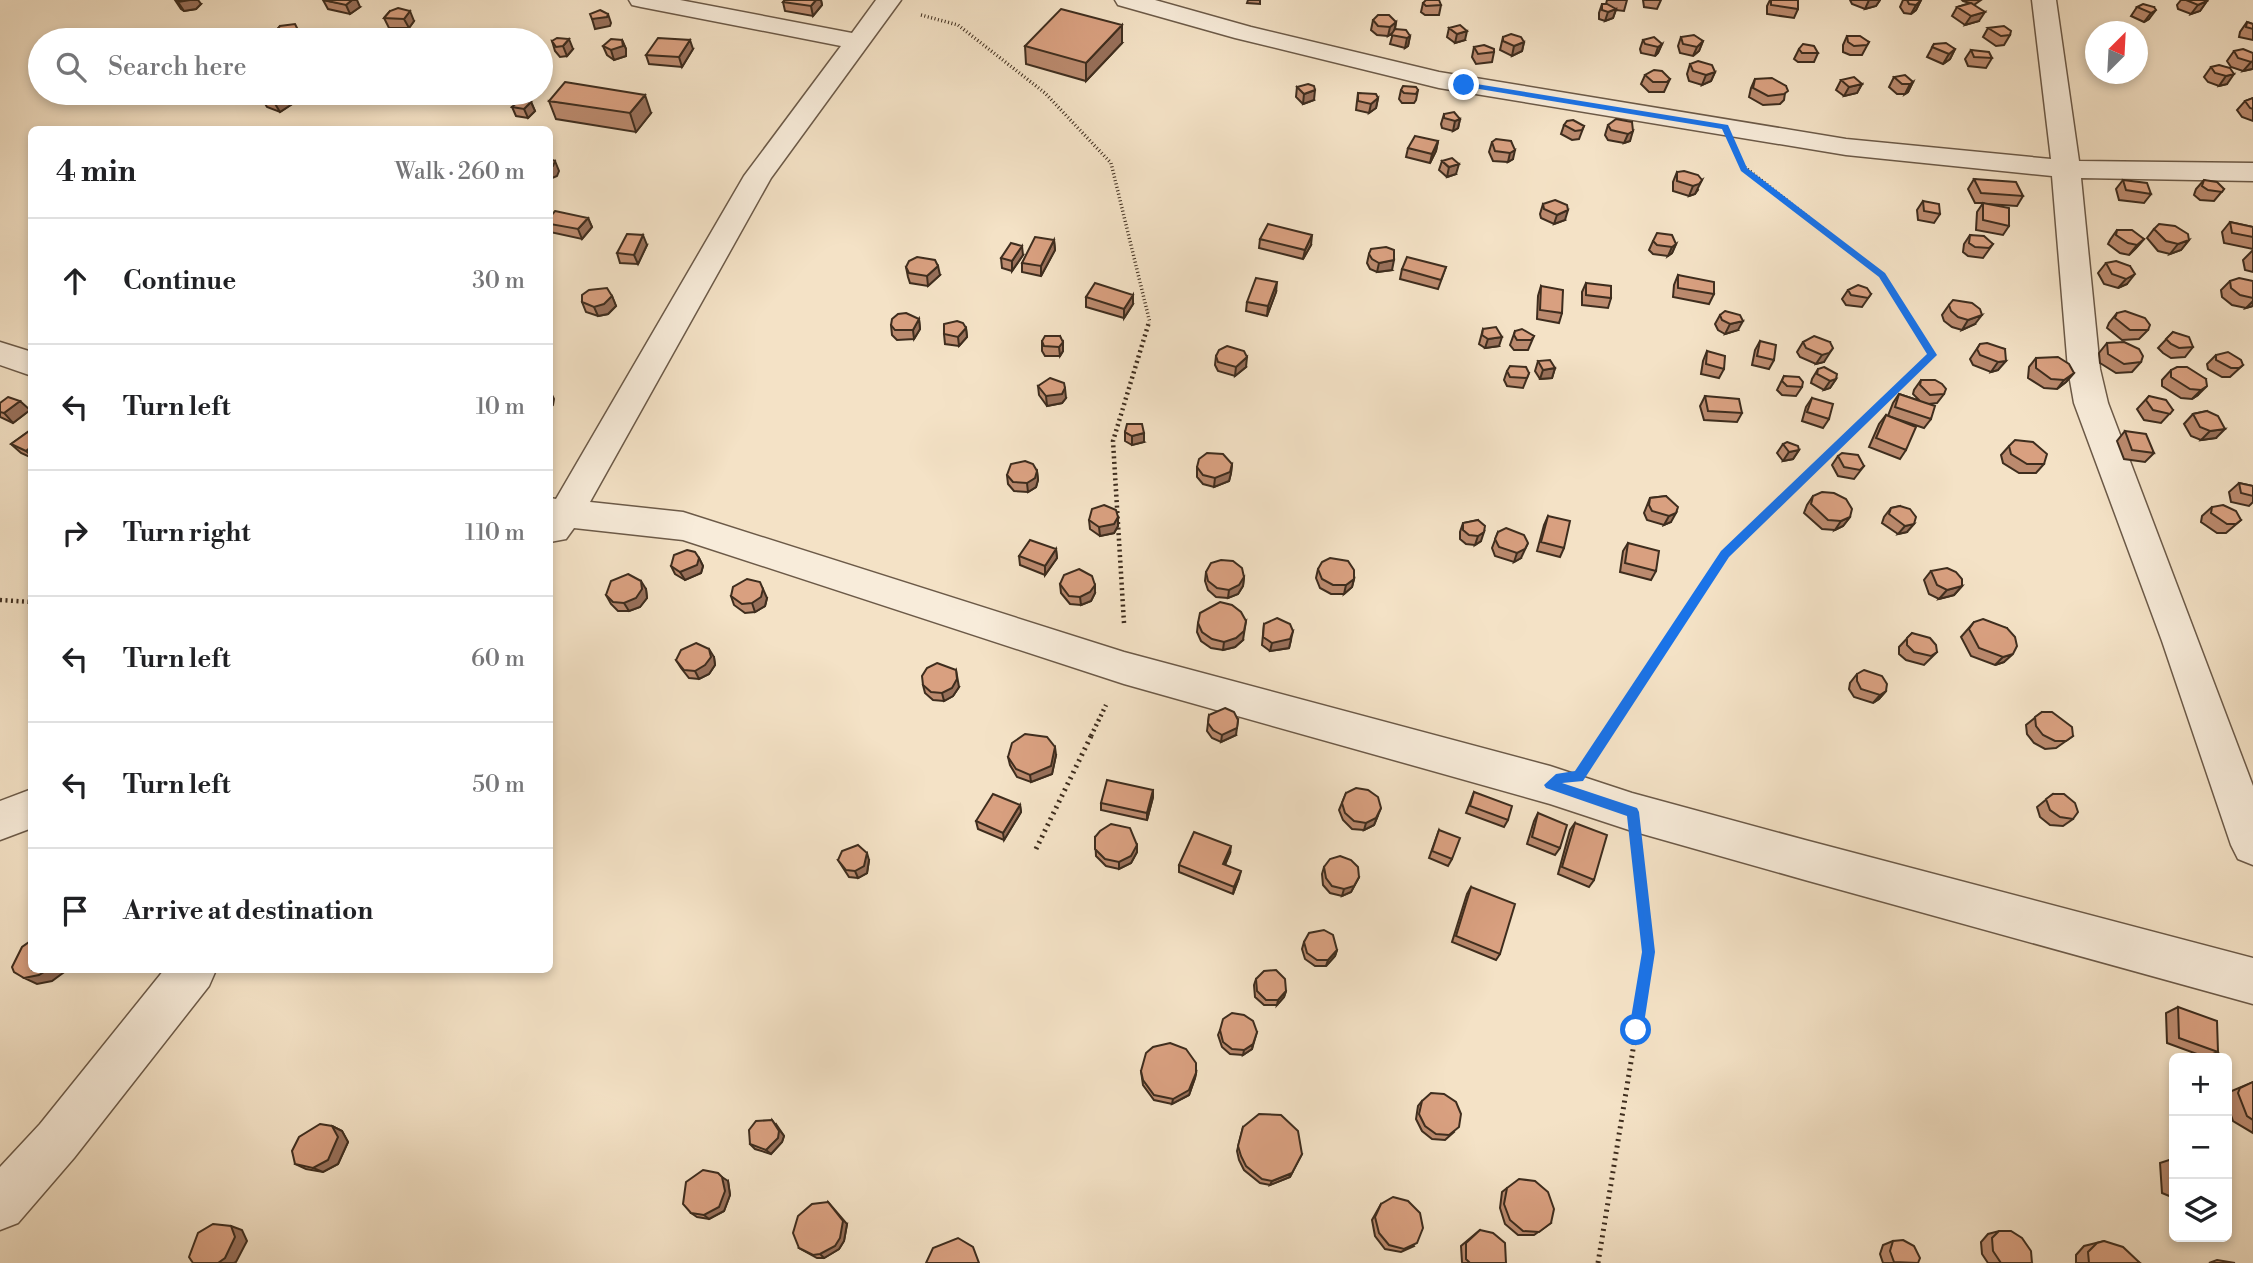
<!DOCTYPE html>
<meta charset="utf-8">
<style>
:root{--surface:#fff;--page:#f2f2f2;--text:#202124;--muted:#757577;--line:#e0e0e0}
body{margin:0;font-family:"Libre Bodoni",serif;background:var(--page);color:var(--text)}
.controls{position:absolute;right:21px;bottom:21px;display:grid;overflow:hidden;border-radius:10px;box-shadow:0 4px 10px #0003}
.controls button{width:63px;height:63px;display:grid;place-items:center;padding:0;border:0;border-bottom:2px solid var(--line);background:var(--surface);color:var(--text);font:35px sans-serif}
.compass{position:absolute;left:2085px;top:21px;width:63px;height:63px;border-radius:50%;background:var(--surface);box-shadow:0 4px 10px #0003;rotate:24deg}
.stop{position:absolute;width:21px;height:21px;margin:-16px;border:5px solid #1a73e8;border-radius:50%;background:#fff}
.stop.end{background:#1a73e8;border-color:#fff;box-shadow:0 2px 7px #0008}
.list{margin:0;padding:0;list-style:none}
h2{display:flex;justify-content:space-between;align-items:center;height:91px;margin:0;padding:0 28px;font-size:30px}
h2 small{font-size:23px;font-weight:400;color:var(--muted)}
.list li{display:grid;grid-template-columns:46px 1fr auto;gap:21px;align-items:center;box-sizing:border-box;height:126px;padding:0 28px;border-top:2px solid var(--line)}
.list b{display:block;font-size:26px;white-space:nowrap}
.list em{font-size:23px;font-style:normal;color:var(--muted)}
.icon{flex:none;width:38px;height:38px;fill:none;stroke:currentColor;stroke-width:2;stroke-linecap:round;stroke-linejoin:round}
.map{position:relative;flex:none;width:2253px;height:1263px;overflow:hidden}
.search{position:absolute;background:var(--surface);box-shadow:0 4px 10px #0003;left:28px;top:28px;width:525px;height:77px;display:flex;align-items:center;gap:18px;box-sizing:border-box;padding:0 24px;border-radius:38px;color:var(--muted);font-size:26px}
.panel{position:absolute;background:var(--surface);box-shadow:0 4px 10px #0003;left:28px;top:126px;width:525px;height:847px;border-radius:10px}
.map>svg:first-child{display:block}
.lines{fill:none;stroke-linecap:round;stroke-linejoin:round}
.minor-casing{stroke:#6c5a48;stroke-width:3}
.path-far2{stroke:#3e2d1e;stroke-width:3.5;stroke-dasharray:1 2.5;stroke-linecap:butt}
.path-far1{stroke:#3e2d1e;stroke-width:4.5;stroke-dasharray:2 3.5;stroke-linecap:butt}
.path{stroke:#3e2d1e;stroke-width:5;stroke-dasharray:2 4.5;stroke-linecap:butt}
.minor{fill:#f8ecda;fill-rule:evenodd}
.wall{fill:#bb8a6e;stroke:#3e2d1e;stroke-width:2}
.shaded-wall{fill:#98705a;stroke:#3e2d1e;stroke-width:2}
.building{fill:#d9a080;stroke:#3e2d1e;stroke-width:2}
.route{fill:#1a73e8}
</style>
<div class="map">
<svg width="2253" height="1263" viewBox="0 0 2253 1263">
<rect width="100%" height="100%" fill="#f4e2c6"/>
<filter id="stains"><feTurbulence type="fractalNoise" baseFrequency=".00286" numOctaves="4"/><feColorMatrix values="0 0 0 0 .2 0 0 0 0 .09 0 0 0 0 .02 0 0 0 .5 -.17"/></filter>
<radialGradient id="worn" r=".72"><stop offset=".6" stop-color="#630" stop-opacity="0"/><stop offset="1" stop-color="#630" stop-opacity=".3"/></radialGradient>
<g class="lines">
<defs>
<path id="minor" d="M629,0H680L852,33L876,0H901L771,178L590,502L683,512L1124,652L1550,766L1632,793L1805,840L2253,958V1004L1805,880L1632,831L1550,804L1124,684L683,540L574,528L566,539L550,542V498L556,499L744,176L841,46L641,7L632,5Z
M1115,0H1155L1251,27L1439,72L1846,139L2051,159L2032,0H2056L2079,161L2253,163V181L2081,178L2100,369L2108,403L2253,786V865L2238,859L2231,845L2162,641L2074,403L2068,369L2052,176L1846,155L1439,88L1235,38L1118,5Z
M0,342L32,352V376L0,365Z
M32,789V828L0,840V801Z
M164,970H216L209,986L74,1158L18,1223L0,1230V1167L40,1124Z"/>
</defs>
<!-- minor casing -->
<use href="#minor" class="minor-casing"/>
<!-- path-far2 -->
<path class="path-far2" d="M921,15L958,25L1045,93L1111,163L1150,323
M1742,165L1882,275L1912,323"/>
<!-- path-far1 -->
<path class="path-far1" d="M0,600L32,602
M1124,623L1113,441L1149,322
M1091,736L1106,705
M1606,736L1725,554L1932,355L1911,322"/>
<!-- path -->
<path class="path" d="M1595,752L1607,734
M1036,849L1092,734
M1598,1263L1649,952L1638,859"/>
<!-- minor -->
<use href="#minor" class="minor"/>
</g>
<!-- wall -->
<path class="wall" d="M175,0L201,4L196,9L184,11L181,9Z
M323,0L360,7L350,14L328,9Z
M785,0H821L822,5L813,16L785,11L783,2Z
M1248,0H1260V4L1247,3Z
M1607,0H1627L1624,11L1616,10L1613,18L1605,21L1599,19V13L1602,4H1606Z
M1643,0H1661L1657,9L1644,7Z
M1770,0H1798V9L1794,18L1767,14V6Z
M1850,0H1880L1876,6L1865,9L1852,4Z
M1903,0H1921L1916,10L1911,14L1904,13L1900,7Z
M1962,0H1981L1974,5L1979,21L1965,25L1952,16L1957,7L1970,3L1963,1Z
M2181,0H2205L2207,1L2200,11L2191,14L2178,9L2177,5Z
M1423,3L1441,5L1439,15H1425L1421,12Z
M2137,7H2154L2149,19L2144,22L2131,16Z
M390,11L414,21L409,28H389L384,18Z
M1373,20L1396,22L1395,30L1410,36L1408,46L1405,48L1390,44L1393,33L1388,36L1377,35L1371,30Z
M2247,22L2253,24V40L2239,37L2240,32Z
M280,26L303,39L302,40H278L274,33Z
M1449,28L1465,40L1455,43L1447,37Z
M1988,28L2010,35L2004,45L1996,46L1983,37Z
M1847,36L1869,42L1862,55H1850L1843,52V45Z
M1503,37L1524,42L1522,51L1512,56L1500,50Z
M1681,37L1703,41L1699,51L1693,56L1680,53L1678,46Z
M622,40L626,49V56L614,60L607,55L603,46Z
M1643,40L1662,44L1658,53L1655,56L1641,53L1640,49Z
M552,41L573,49L567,56L560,57L555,51Z
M1122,43L1086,81L1026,64L1025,46Z
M1934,44L1955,49L1950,59L1943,64L1927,57Z
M1474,47L1494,52L1492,62L1476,64L1472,57Z
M693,49L682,67L649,64L646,55Z
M1799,49L1818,53L1814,62H1798L1794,59Z
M1971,50L1992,58L1986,68L1968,66L1965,59Z
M2234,51L2253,53V68L2252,69L2243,71L2231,67L2227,61Z
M1690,64L1715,72L1711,81L1702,85L1689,81L1687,74Z
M2211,67L2230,68L2227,84L2219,86L2208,82L2204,77Z
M1645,75L1670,79L1664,92H1649L1641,84Z
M1894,77L1913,82L1908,92L1905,94H1897L1889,87Z
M1755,79L1786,86L1784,100L1780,104L1763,105L1749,97L1751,88Z
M1841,80L1862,84L1857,93L1844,96L1836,90Z
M1297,87L1314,100L1303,104L1296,97Z
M1401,90H1418L1416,100L1414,103H1402L1399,99Z
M1358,93L1378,98L1376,108L1369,113L1356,110Z
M306,95L280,112L267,107L261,97Z
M2253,98V121L2242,117L2237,110L2245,101Z
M549,101L651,113L636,132L556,119Z
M531,102L535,111L528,118L516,116L512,107Z
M1444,114L1460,119L1458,128L1453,131L1442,128L1441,124Z
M1632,122L1630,141L1624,143L1608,140L1605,135L1608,125Z
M1564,125L1584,126L1579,139L1572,140L1561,134Z
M1438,141L1436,151L1430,163L1406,157L1408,148Z
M1511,141L1513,159L1508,162L1493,161L1489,152L1492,142Z
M1442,161L1456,174L1447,177L1439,170Z
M1677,172L1698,190L1695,194L1689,196L1673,191V182Z
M1974,179L2023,196L2017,206L1986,204L2009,226L2003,235L1976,230L1977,212L1983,203H1975L1968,189Z
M2123,180L2151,194L2144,203L2119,200L2116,189Z
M2204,180L2224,189L2214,201L2200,200L2194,195L2196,189Z
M1923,201L1940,214L1934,223L1918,220L1917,210Z
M1543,204L1565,220L1554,224L1541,218L1540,214Z
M550,217L588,218L592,227L582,239L550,232Z
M2230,222L2253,227V249L2224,243L2222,232Z
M2154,229L2189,240L2181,250L2170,254L2158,251L2147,238Z
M2117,230L2144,239L2136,248L2129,255L2120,253L2108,244L2110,240Z
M1970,235L1993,244L1983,258L1968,256L1963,252L1964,244Z
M1260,239L1311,245L1303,259L1259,248Z
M1054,240L1055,250L1041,276L1022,272V263Z
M1653,241L1676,244L1672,253L1668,256L1653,254L1649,250Z
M647,245L638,264L620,263L617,253Z
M2252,251H2253V272L2245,270L2243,260Z
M1369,254L1392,270L1377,272L1370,269L1367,263Z
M1023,255L1012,271L1002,268L1001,258Z
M2106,263L2130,266L2127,284L2118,288L2104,284L2098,273Z
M906,267L940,275L928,286L910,283L908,277Z
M1446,267L1438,289L1400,279L1402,269Z
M1678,275L1714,294L1709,304L1673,297L1674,285Z
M2230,281H2253V306L2246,308L2232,305L2222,297L2221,290Z
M1586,283L1611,298L1608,308L1582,305V292Z
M1541,286L1562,313L1559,323L1537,319L1538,296Z
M1848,290L1871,294L1862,307L1846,305L1842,299Z
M1276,292L1267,316L1246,311L1247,302Z
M612,296L616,306L608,314L598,316L586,312L582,302Z
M1086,297L1133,304L1124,318L1086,307Z
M1949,305L1975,324L1962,330L1952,327L1944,321L1942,315Z
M2117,313L2148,330L2139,339L2122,340L2107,328L2109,323Z
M1720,315L1738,330L1725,334L1718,330L1715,324Z
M919,319L920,329L914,339L897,340L892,335L891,325Z
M966,328L967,337L959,346L945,344L944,334Z
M1483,329L1499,346L1485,348L1479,344Z
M1515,331L1534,336L1528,350H1514L1510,345Z
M2173,332L2193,347L2185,357L2171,358L2163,353L2158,348Z
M1060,336L1063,351L1060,356H1045L1042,351V341Z
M1760,341L1774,360L1769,369L1752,365L1755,350Z
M1803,342H1830L1824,362L1816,364L1800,357L1797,352Z
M2107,343L2141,362L2132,372L2116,373L2100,363L2099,353Z
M1980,344L2005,349L1998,370L1991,372L1973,365L1970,359Z
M1707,351L1724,369L1719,378L1701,374L1703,361Z
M2216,355L2243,365L2230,377H2222L2208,369L2207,364Z
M1216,356L1246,367L1235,376L1218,371L1215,365Z
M2036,358L2074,373L2066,382L2057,389L2044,388L2028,378L2029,367Z
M1538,361L1555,368L1552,378L1540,379L1535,371Z
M1818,369L1836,379L1830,388L1824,390L1811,383L1812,379Z
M2171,370L2206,379L2198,395L2192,399L2181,398L2162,386V380Z
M1507,371L1529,373L1523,388L1507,386L1504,380Z
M1784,376L1802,387L1796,396L1782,395L1777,390Z
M1921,380L1944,394L1937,403L1928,404L1931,419L1924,428L1888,416L1893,403L1899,394L1920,401L1913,394L1914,390Z
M1038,386L1066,398L1062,403L1047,406L1039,395Z
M1705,396L1742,413L1737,422L1704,420L1700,406Z
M2149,396L2173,410L2161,423L2144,420L2137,409Z
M1812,398L1829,419L1823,428L1802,421L1806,407Z
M0,403L30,410L13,423L0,417Z
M2207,411L2216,438L2201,440L2191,436L2184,424L2193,414Z
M1886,415L1906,450L1900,459L1869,447L1879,424Z
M32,429V458L21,453L11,444Z
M2125,431L2154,453L2145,462L2124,459L2117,441Z
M1125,432L1144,442L1132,445L1125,441Z
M1783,444L1799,450L1793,459L1783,461L1777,453Z
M2009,446L2044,464L2036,473H2019L2003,463L2001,455Z
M1838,456L1864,466L1854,479L1838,476L1832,465Z
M1232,464L1231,473L1229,481L1214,487L1203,484L1197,477V467Z
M1037,471L1038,480L1036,487L1028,492L1014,491L1008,484L1007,475Z
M2239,483L2253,486V502L2249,506L2231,502L2229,492Z
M1666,496L1671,522L1664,525L1647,520L1644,513L1650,498Z
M1813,496L1850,517L1843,526L1835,530L1822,529L1804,513L1807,505Z
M1900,506L1907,532L1898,534L1882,523L1884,517L1891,508Z
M2212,507L2241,520L2226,533H2217L2201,522L2202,516Z
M1548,516L1564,548L1560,557L1537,551L1544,525Z
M1118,517V526L1114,533L1100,536L1090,529L1089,520Z
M1478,520L1481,541L1475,545L1466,544L1460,539V532L1463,523Z
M1498,532L1521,558L1514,562L1495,556L1492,548Z
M1628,543L1656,571L1651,580L1620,572L1623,551Z
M1056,549L1057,558L1045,575L1020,565L1019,556Z
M699,558L703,566L701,573L685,580L675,574L671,566Z
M1318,569L1354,579L1352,587L1344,594H1331L1320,588L1316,578Z
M1931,571L1962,586L1954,595L1939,599L1929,594L1924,580Z
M1206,572L1244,577L1243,586L1238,594L1228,598L1216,597L1208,590L1205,581Z
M1060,584L1095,593L1091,601L1081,605L1070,604L1061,593Z
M646,589L647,598L640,607L629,611H618L611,604L606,595Z
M731,596L767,598L765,606L755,612L745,613L734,605Z
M1974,622L2007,628L2004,662L1995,665L1971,656L1961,637Z
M1198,623L1243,640L1235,647L1223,650L1211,648L1201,641L1197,632Z
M1264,624L1291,640L1289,648L1270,651L1262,645Z
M1912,633L1937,652L1924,665L1906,660L1899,654V647Z
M714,657L715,665L709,674L699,679L689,678L681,668L676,660Z
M1857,674L1886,691L1879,699L1873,703L1854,697L1849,689L1850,683Z
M923,685L959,687L953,696L944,701L933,700L925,693Z
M2042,712L2073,736L2056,748L2045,749L2034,743L2027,734L2026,725Z
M1209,715L1236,735L1221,742L1212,738L1207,731Z
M1056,755L1052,774L1031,782L1017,777L1010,765L1008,757Z
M1153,790V797L1147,820L1101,810V803Z
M1474,792L1508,820L1504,827L1466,813Z
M1346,793L1378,815L1374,825L1364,830L1352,829L1343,820L1339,810Z
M2053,794L2073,819L2063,826L2050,825L2040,817L2037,807Z
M1020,805L1021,812L1004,840L978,829L976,821Z
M1538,813L1560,848L1555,855L1527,844L1534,821Z
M1575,823L1594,880L1589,887L1558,874L1570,830Z
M1439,830L1452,859L1448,866L1429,858Z
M1095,837L1137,845V852L1131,863L1119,869L1106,866L1096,856Z
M1230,853L1225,865L1239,878L1233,894L1179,872V865Z
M838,860H869L867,873L858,878L849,877Z
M1324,867L1359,877L1351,892L1342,896L1330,893L1323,885L1322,874Z
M1471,887L1500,954L1496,960L1452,942L1467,894Z
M1304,942L1337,950L1335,956L1326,966H1315L1305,959L1302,949Z
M1256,979L1286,991L1284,997L1277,1005H1264L1255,997L1254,985Z
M2178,1007L2218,1052L2205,1057L2167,1043L2166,1013Z
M1220,1030L1257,1032L1252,1049L1243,1055L1230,1054L1222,1047L1218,1035Z
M1141,1071L1196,1073L1195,1078L1189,1095L1172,1104L1154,1100L1143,1085Z
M2253,1082V1133L2233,1121L2227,1104V1093Z
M1422,1101L1454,1132L1445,1140L1432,1139L1422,1131L1416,1119L1418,1106Z
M776,1124L784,1136L782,1142L771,1154L755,1149L750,1144Z
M332,1126L342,1131L348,1142L338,1164L323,1172L306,1169L295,1164Z
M1243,1127L1302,1154L1290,1177L1270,1185L1260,1183L1244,1170L1239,1160L1237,1151Z
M2172,1159L2174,1160V1198L2162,1193L2160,1163Z
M728,1181L730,1195L724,1211L709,1219L697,1217L691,1213Z
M1507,1188L1551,1223L1534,1235H1518L1505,1224L1500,1208L1502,1192Z
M1381,1204L1414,1246L1401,1252L1385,1249L1375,1236L1372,1220Z
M847,1224L844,1241L839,1249L824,1258H817L799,1248Z
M1480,1230L1506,1263H1463L1462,1262L1461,1246Z
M1999,1231L2032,1263H1988L1982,1254L1981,1242L1988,1234Z
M1893,1241L1918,1263H1883L1880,1254L1883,1245Z
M2104,1241L2140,1263H2076V1255L2084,1246Z"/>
<!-- shaded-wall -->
<path class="shaded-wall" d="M190,0H198L201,4L196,9L184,11L178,2Z
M352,0H357L360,7L350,14L346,5Z
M816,0H821L822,5L813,16L811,6Z
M1869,0H1880L1876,6L1865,9Z
M1921,0L1916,10L1911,14L1916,5Z
M2207,1L2200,11L2191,14L2198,5Z
M1616,9L1613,18L1605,21L1608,12Z
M2156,10L2149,19L2144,22L2151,13Z
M410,11L414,21L409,28L404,19Z
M1985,12L1979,21L1965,25L1971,16Z
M608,14L611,23L610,26L595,29L592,19Z
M1396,22L1394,32L1388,36L1390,27Z
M1122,25V43L1086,81V63Z
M298,30L303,39L302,40H297L293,34Z
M1467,31L1465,40L1455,43L1457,34Z
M374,32L379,40H373L372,38Z
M1410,36L1408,46L1405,48L1407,38Z
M569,39L573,49L567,56L563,46Z
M622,40L626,49V56L614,60L611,50Z
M690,40L693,49L682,67L679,57Z
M1703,41L1699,51L1693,56L1697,47Z
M1524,42L1522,51L1512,56L1514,46Z
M1662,44L1658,53L1655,56L1658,47Z
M1955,49L1950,59L1943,64L1949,54Z
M2253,61V68L2252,69L2243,71L2251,62Z
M1715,72L1711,81L1702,85L1706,75Z
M2234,74L2227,84L2219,86L2226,76Z
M1913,82L1908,92L1905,94L1910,84Z
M1862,84L1857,93L1844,96L1849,87Z
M1315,90L1314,100L1303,104L1304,94Z
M289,93H305L306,95L280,112L274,102Z
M645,95L651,113L636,132L630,113Z
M1378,98L1376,108L1369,113L1371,104Z
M531,102L535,111L528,118L524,109Z
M1460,119L1458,128L1453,131L1455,121Z
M1633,131L1630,141L1624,143L1628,134Z
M1438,141L1436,151L1430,163L1432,154Z
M1515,150L1513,159L1508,162L1510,153Z
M555,161L559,171L557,176L550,179V167Z
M1459,164L1456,174L1447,177L1449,167Z
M1702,180L1695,194L1689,196L1693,186Z
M1568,210L1565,220L1554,224L1557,215Z
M588,218L592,227L582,239L578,229Z
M643,235L647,245L638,264L634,255Z
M1312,235L1311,245L1303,259L1305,250Z
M2144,239L2136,248L2129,255L2137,245Z
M1054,240L1055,250L1041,276V266Z
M2189,240L2181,250L2170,254L2178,244Z
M1676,244L1672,253L1668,256L1672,247Z
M1022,246L1023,255L1012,271V261Z
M1394,260L1392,270L1377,272L1379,263Z
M938,266L940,275L928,286L927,276Z
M2135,274L2127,284L2118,288L2126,279Z
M1277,282L1276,292L1267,316L1268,306Z
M1133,295V304L1124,318V309Z
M612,296L616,306L608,314L598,316L594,307Z
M2253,301V306L2246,308Z
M1982,315L1975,324L1962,330L1968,320Z
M919,319L920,329L914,339L913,330Z
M1743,321L1738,330L1725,334L1730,324Z
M966,328L967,337L959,346L958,337Z
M1502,337L1499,346L1485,348L1488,339Z
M1063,342V351L1060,356L1059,347Z
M1833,348L1824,362L1816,364L1822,355Z
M1247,357L1246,367L1235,376L1236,367Z
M2006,361L1998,370L1991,372L1998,362Z
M1555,368L1552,378L1540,379L1543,370Z
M2074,373L2066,382L2057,389L2064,380Z
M1836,379L1830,388L1824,390L1830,381Z
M2207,386L2198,395L2192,399L2201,390Z
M1065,388L1066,398L1062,403L1047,406L1046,396Z
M550,391L554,399L553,405L550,408Z
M20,401L30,410L13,423L4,413Z
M2225,429L2216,438L2201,440L2210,431Z
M1144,433V442L1132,445V436Z
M32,446V456L26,451Z
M1799,450L1793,459L1783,461L1789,452Z
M1232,464L1231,473L1229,481L1214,487L1215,478Z
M1037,471L1038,480L1036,487L1028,492L1027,483Z
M1676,513L1671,522L1664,525L1669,516Z
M1118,517V526L1114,533L1100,536L1099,527Z
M1850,517L1843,526L1835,530L1841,521Z
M1914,524L1907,532L1898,534L1905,526Z
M1484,532L1481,541L1475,545L1478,536Z
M1528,543L1521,558L1514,562L1517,553Z
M1056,549L1057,558L1045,575V566Z
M699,558L703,566L701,573L685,580L680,572Z
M1244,577L1243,586L1238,594L1228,598L1229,590Z
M1354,579L1352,587L1344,594L1346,585Z
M641,581L646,589L647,598L640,607L629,611L624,603Z
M1095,585V593L1091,601L1081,605L1080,597Z
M1962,586L1954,595L1939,599L1947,590Z
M763,589L767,598L765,606L755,612L752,603Z
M1246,621L1243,640L1235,647L1223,650L1224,642Z
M1293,631L1289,648L1270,651L1272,643Z
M709,649L714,657L715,665L709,674L699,679L695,671Z
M2013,654L2004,662L1995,665L2003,657Z
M956,670L959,687L953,696L944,701L942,693Z
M1886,691L1879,699L1873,703L1880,695Z
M1238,720L1236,735L1221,742L1222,735Z
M1055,747L1056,755L1052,774L1031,782L1030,775Z
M1153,790V797L1147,820V813Z
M1020,805L1021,812L1004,840L1003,833Z
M1381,808L1374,825L1364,830L1366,823Z
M1137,845V852L1131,863L1119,869V862Z
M1231,846L1230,853L1222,871L1223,864Z
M867,853L869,860L867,873L858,878L855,871Z
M1241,871L1239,878L1233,894L1234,887Z
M1359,877L1351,892L1342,896L1344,889Z
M1337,950L1335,956L1326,966L1328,960Z
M47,970H67L52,981L37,984L24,978Z
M1286,991L1284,997L1277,1005L1278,1000Z
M1253,1044L1252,1049L1243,1055L1244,1050Z
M1196,1073L1195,1078L1189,1095L1172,1104L1173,1099Z
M772,1120L784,1136L782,1142L771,1154L766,1150Z
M332,1126L342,1131L348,1142L338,1164L323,1172L313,1168Z
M1292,1173L1290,1177L1270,1185L1272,1181Z
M722,1177L728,1181L730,1195L724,1211L709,1219L704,1215Z
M828,1202L847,1224L844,1241L839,1249L824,1258L820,1254Z
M231,1226L242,1230L247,1241L236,1262L234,1263H218Z"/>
<!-- building -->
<path class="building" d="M323,0H352L346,5Z
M785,0H816L811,6L783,2Z
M1426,0H1439L1441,5L1426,6L1423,3Z
M1771,0H1798V9L1771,5Z
M1907,0H1921L1916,5L1909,4Z
M2186,0H2205L2207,1L2198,5Z
M1971,3L1985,12L1971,16L1957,7Z
M1602,4H1607L1616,9L1608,12L1602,10Z
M2143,4L2154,7L2156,10L2151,13L2137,7Z
M398,8L410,11L404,19L384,18L390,11Z
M1061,9L1122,25L1086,63L1025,46Z
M600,10L608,14L607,17L592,19L590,14Z
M1378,15H1389L1396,22L1390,27L1378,26L1373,20Z
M2247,22L2253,24V29L2246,27Z
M295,24L298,30L293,34L274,33L280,26Z
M1460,25L1467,31L1457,34L1449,28Z
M2004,26L2011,31L2010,35L2001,36L1988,28Z
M1395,29L1406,30L1410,36L1407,38L1391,35Z
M374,32L372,38L355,40L357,34Z
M1511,34L1521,37L1524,42L1514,46L1503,41V37Z
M1694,35L1703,41L1697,47L1683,44L1681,37Z
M1847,36H1860L1869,42L1867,45L1854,46L1848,42Z
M1654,37L1662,44L1658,47L1645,44L1643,40Z
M557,38L569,39L563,46L556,47L552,41Z
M658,38L690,40L679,57L646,55Z
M611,39L622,40L623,46L611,50L603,46Z
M1946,43L1955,49L1949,54L1932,47L1934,44Z
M1803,44L1814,46L1818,53H1802L1799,49Z
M1484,45L1494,49V52L1478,54L1474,47Z
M2243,49L2253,53V61L2251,62L2238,58L2234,51Z
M1971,50L1989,52L1992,58L1974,57Z
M1698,61L1712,65L1715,72L1706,75L1693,71L1690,64Z
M2219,65L2230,68L2234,74L2226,76L2215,73L2211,67Z
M1654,70L1662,71L1670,79L1667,82H1653L1645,75Z
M1905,75L1913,82L1910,84H1902L1894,77Z
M1854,77L1862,84L1849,87L1841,80Z
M1772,78L1786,86L1788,91L1784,94L1768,96L1753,88L1755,79Z
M565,82L645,95L630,113L549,101Z
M1308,84L1314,86L1315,90L1304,94L1297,87Z
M1403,86L1416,87L1418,90L1416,94L1404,93L1401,90Z
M268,93H289L274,102L261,97Z
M1358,93L1376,94L1378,98L1371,104L1358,101Z
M2253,98V109L2250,108L2245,101Z
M520,100L531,102L524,109L512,107Z
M1454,112L1460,119L1455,121L1444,118V114Z
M1616,119L1632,122L1633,131L1628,134L1611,130L1608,125Z
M1573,120L1584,126L1582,130L1575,131L1564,125L1567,121Z
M1415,136L1438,141L1432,154L1408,148Z
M1496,139L1511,141L1515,150L1510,153L1495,151L1492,142Z
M1452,158L1459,164L1449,167L1442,161Z
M550,159L555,161L553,166L550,167Z
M1684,171L1698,175L1702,180L1699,184L1693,186L1677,181V172Z
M1974,179L2016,182L2023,196L1981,193Z
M2123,180L2147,183L2151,194L2126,190Z
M2204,180L2217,182L2224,189L2222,192L2208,190L2202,186Z
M1555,200L1567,205L1568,210L1557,215L1544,209L1543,204Z
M1923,201L1939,204L1940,214L1924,211Z
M1983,203L2009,208V226L1983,220Z
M555,211L588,218L578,229L550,224V217Z
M2230,222L2253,227V237L2232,233Z
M1268,224L1312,235L1305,250L1260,239Z
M2159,224L2175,226L2188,234L2189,240L2178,244L2166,241L2154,229Z
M2117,230H2132L2144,239L2137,245L2128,243L2116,235Z
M1657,233L1672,235L1676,244L1672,247L1657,245L1653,241Z
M627,234L643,235L634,255L617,253Z
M1970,235L1984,236L1993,244L1989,248L1975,247L1969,243Z
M1035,237L1054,240L1041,266L1022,263Z
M1011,243L1022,246L1012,261L1001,258Z
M1386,247L1394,250V260L1379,263L1372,259L1369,254L1371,249Z
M917,257L935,260L938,266L927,276L909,273L906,267L909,261Z
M1407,257L1446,267L1441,280L1402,269Z
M2116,261L2130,266L2135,274L2126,279L2112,274L2106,263Z
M1678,275L1714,282V294L1678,288Z
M1256,278L1277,282L1268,306L1247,302Z
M2239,278L2253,281V298L2240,295L2231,288L2230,281Z
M1095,283L1133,295L1124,309L1086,297Z
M1586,283L1611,286V298L1586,295Z
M1858,285L1867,288L1871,294L1868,298L1851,295L1848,290Z
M1541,286L1563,290L1562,313L1540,310Z
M607,288L612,296L604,304L594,307L582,302V295L589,290Z
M1953,300L1972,303L1980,309L1982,315L1968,320L1958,317L1951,311L1949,305Z
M1725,311L1740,315L1743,321L1730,324L1722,320L1720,315Z
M2125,311L2145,318L2150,325L2148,330H2130L2115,318L2117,313Z
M906,313L919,319L913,330H895L891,325L892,319L898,314Z
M957,321L963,323L966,328L958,337L944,334V324Z
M1496,327L1502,337L1488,339L1482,335L1483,329Z
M1522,329L1534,336L1531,340H1517L1514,335L1515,331Z
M2173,332L2189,337L2193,347L2179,348L2171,344L2166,339Z
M1045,336H1060L1063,342L1059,347L1044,346L1042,341Z
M1814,336L1830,342L1833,348L1829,353L1822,355L1806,348L1803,342Z
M1760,341L1776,345L1774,360L1757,356Z
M2124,342L2139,349L2143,356L2141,362L2124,364L2108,354L2107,343Z
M1987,343L2005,349L2006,361L1998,362L1980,355L1977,349L1980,344Z
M1227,346L1244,351L1247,357L1236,367L1218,362L1216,356L1219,350Z
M1707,351L1725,356L1724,369L1706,364Z
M2228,352L2241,360L2243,365L2239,368H2231L2216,360V355Z
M2058,357L2069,364L2074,373L2064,380L2051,379L2036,368V358Z
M1550,360L1555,368L1543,370L1538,361Z
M1510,366L1526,367L1529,373L1527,378L1510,377L1507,371Z
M1824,367L1837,374L1836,379L1830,381L1817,374L1818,369Z
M2177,367H2187L2206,379L2207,386L2201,390L2190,389L2171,377V370Z
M1784,376L1799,377L1803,382L1802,387L1787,386L1782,381Z
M1050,378L1064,383L1065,388L1062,394L1046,396L1038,386Z
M1921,380H1935L1942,384L1946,389L1944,394L1930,395L1920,385Z
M1899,394L1935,406L1931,419L1895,407Z
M1705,396L1739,399L1742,413L1708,411Z
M2149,396L2166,400L2173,410L2170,414L2153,410L2146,400Z
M8,397L20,401L4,413L0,412V403Z
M1812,398L1833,404L1829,419L1807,412Z
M2207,411L2218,416L2225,429L2210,431L2200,427L2193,414Z
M1886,415L1916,427L1906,450L1876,438Z
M1127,424H1142L1144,433L1132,436L1125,432Z
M32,429V446L26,451L11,444Z
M2125,431L2146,434L2154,453L2132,450Z
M2015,440L2033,442L2047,454L2044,464H2027L2011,454L2009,446Z
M1787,442L1798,446L1799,450L1789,452L1783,444Z
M1207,453L1223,454L1232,464L1230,472L1215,478L1203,475L1197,467L1199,459Z
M1842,453L1858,455L1864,466L1860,470L1844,467L1838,456Z
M1025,461L1033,464L1037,471L1035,478L1027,483L1013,482L1007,475L1011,464Z
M2239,483L2253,486V496L2241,493Z
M1822,492L1834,493L1846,499L1852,509L1850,517L1841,521L1828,520L1811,504L1813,496Z
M1666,496L1678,507L1676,513L1669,516L1652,511L1649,505L1650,498Z
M1104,505L1116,510L1118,517L1114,524L1099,527L1089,520L1092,509Z
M2223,505L2236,511L2241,520L2236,524H2227L2211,513L2212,507Z
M1900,506L1910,509L1916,517L1914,524L1905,526L1889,514L1891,508Z
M1548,516L1570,521L1564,548L1541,542Z
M1478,520L1485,526L1484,532L1478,536L1469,535L1463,530V523Z
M1506,528L1524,535L1528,543L1525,549L1517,553L1499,547L1495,539L1498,532Z
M1030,540L1056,549L1045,566L1019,556Z
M1628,543L1659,551L1656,571L1625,563Z
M687,550L695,552L699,558L697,565L680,572L671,566L674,555Z
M1330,558L1348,561L1354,570V579L1346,585H1333L1322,579L1318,569L1322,562Z
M1221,560L1233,561L1242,568L1244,577L1239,585L1229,590L1217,588L1208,581L1206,572L1211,563Z
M1947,568L1956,572L1962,579V586L1947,590L1937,585L1931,571Z
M1079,569L1092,576L1095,585L1090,592L1080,597L1069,596L1060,584L1064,575Z
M628,574L641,581L642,589L636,598L624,603L613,602L606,595L611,581Z
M747,579L760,582L763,589L761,597L752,603L742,604L731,596L733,587Z
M1220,602L1232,605L1241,612L1246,621L1244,631L1236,638L1224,642L1212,639L1202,632L1198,623L1200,613Z
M1277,618L1290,624L1293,631L1290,639L1272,643L1263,637L1264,624Z
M1983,619L2007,628L2015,637L2017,646L2013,654L2003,657L1979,648L1969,629L1974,622Z
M1912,633L1930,638L1936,645L1937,652L1931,656L1914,652L1907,645V638Z
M696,643L709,649L711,657L705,665L695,671L684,670L676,660L681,650Z
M937,663L956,670L957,679L952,688L942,693L931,692L923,685L922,676L927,668Z
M1864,670L1882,676L1887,684L1886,691L1880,695L1861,689L1857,681V674Z
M1225,708L1234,712L1238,720L1237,728L1222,735L1213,730L1208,723L1209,715Z
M2042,712H2052L2072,727L2073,736L2066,741H2055L2043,735L2036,726L2035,717Z
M1025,734L1047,737L1055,747L1051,766L1030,775L1016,769L1008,757L1012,743Z
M1107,780L1153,790L1147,813L1101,803Z
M1356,788L1368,790L1378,797L1381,808L1376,818L1366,823L1354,821L1345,813L1342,803L1346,793Z
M1474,792L1512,806L1508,820L1470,806Z
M993,794L1020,805L1003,833L976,821Z
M2053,794H2064L2075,803L2078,812L2073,819L2060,817L2050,810L2046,799Z
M1538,813L1567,825L1560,848L1532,837Z
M1575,823L1607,835L1594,880L1562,867Z
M1111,824L1130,828L1137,845L1131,856L1119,862L1105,859L1095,849V837L1100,831Z
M1439,830L1460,838L1452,859L1432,851Z
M1194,832L1231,846L1223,864L1241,871L1234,887L1179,865Z
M858,845L867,853L864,866L855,871L846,870L838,860L842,851Z
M1340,856L1351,860L1358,867L1359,877L1354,886L1344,889L1332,886L1326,878L1324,867L1330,859Z
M1471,887L1515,904L1500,954L1456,936Z
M1324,930L1333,935L1337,950L1328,960H1317L1307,953L1304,942L1309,933Z
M32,940V970H47L39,975L24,978L14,972L12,967L22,947Z
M1276,970L1285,979L1286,991L1278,1000H1266L1257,991L1256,979L1264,971Z
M2178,1007L2217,1021L2218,1052L2179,1038Z
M1232,1013L1244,1015L1253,1021L1257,1032L1253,1044L1244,1050L1232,1049L1223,1042L1220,1030L1223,1019Z
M1170,1043L1186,1049L1196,1063V1073L1189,1090L1173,1099L1154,1095L1143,1080L1141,1071L1146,1053L1153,1047Z
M2253,1082V1120L2247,1116L2238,1093L2240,1088Z
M1431,1093L1444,1094L1456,1102L1461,1114L1459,1127L1449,1135L1436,1134L1425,1126L1419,1114L1422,1101Z
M1259,1114L1281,1115L1298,1131L1302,1154L1292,1173L1272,1181L1262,1179L1246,1166L1241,1156L1238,1146L1243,1127Z
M772,1120L779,1131L778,1138L766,1150L750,1144L749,1130L756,1121Z
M320,1124L332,1126L338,1137L328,1160L313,1168L295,1164L292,1151L299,1137Z
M2172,1159L2174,1160V1183Z
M703,1170L718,1173L722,1177L725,1191L719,1207L704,1215L691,1213L683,1204L686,1182Z
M1519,1179L1535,1181L1548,1192L1554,1209L1551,1223L1539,1232L1523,1231L1510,1220L1504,1204L1507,1188Z
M1393,1197L1408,1201L1420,1213L1423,1228L1417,1243L1404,1249L1389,1245L1379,1233L1375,1217L1381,1204Z
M828,1202L843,1221L840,1238L835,1246L820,1254L813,1255L799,1248L793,1233L798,1216L812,1204Z
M213,1224L231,1226L235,1237L225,1258L218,1263H193L189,1257L198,1233Z
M1480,1230L1493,1233L1505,1243L1506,1263H1470L1466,1259V1243Z
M1999,1231H2011L2022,1238L2031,1251L2032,1263H2001L1993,1251L1992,1238Z
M958,1238L973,1247L979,1263H926L933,1248Z
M1903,1240L1914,1246L1920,1258L1918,1263L1894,1262L1890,1251L1893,1241Z
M2104,1241L2123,1247L2140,1263H2089L2088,1252L2097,1243Z
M2217,1260L2235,1263H2209Z"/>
<!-- route -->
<path class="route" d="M1464,82L1728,125L1747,168L1885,273L1937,355L1729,557L1583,781L1562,783L1637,808L1639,812L1655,952L1643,1030L1636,1037L1629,1030L1642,952L1627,816L1546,788L1544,785L1556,774L1575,771L1721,551L1927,354L1879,277L1741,171L1722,129L1461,86Z"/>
<rect width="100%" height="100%" filter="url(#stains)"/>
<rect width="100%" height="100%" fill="url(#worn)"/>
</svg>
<div class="controls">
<button>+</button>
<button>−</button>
<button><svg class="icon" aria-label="layers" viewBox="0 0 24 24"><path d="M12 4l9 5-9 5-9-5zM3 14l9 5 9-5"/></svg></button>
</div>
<svg class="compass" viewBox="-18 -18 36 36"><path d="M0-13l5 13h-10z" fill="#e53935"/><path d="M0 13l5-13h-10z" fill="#757577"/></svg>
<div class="stop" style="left:1636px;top:1030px"></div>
<div class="stop end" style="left:1464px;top:85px"></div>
<div class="search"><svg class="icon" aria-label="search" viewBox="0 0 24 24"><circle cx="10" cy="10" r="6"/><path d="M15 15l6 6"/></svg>Search here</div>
<section class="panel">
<h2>4 min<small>Walk · 260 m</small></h2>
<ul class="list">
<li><svg class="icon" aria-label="ahead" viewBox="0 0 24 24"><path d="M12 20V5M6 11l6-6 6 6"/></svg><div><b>Continue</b></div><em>30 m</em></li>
<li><svg class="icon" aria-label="left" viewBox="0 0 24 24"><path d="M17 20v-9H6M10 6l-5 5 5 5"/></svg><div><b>Turn left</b></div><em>10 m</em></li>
<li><svg class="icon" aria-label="right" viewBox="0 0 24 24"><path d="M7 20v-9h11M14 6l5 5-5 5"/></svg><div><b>Turn right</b></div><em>110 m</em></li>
<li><svg class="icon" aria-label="left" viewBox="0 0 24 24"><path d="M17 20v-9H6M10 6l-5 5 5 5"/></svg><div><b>Turn left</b></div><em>60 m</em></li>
<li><svg class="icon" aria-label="left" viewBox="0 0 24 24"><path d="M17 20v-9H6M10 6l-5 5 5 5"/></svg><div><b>Turn left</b></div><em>50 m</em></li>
<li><svg class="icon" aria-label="arrive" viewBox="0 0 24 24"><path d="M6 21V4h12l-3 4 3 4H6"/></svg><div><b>Arrive at destination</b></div></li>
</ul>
</section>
</div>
